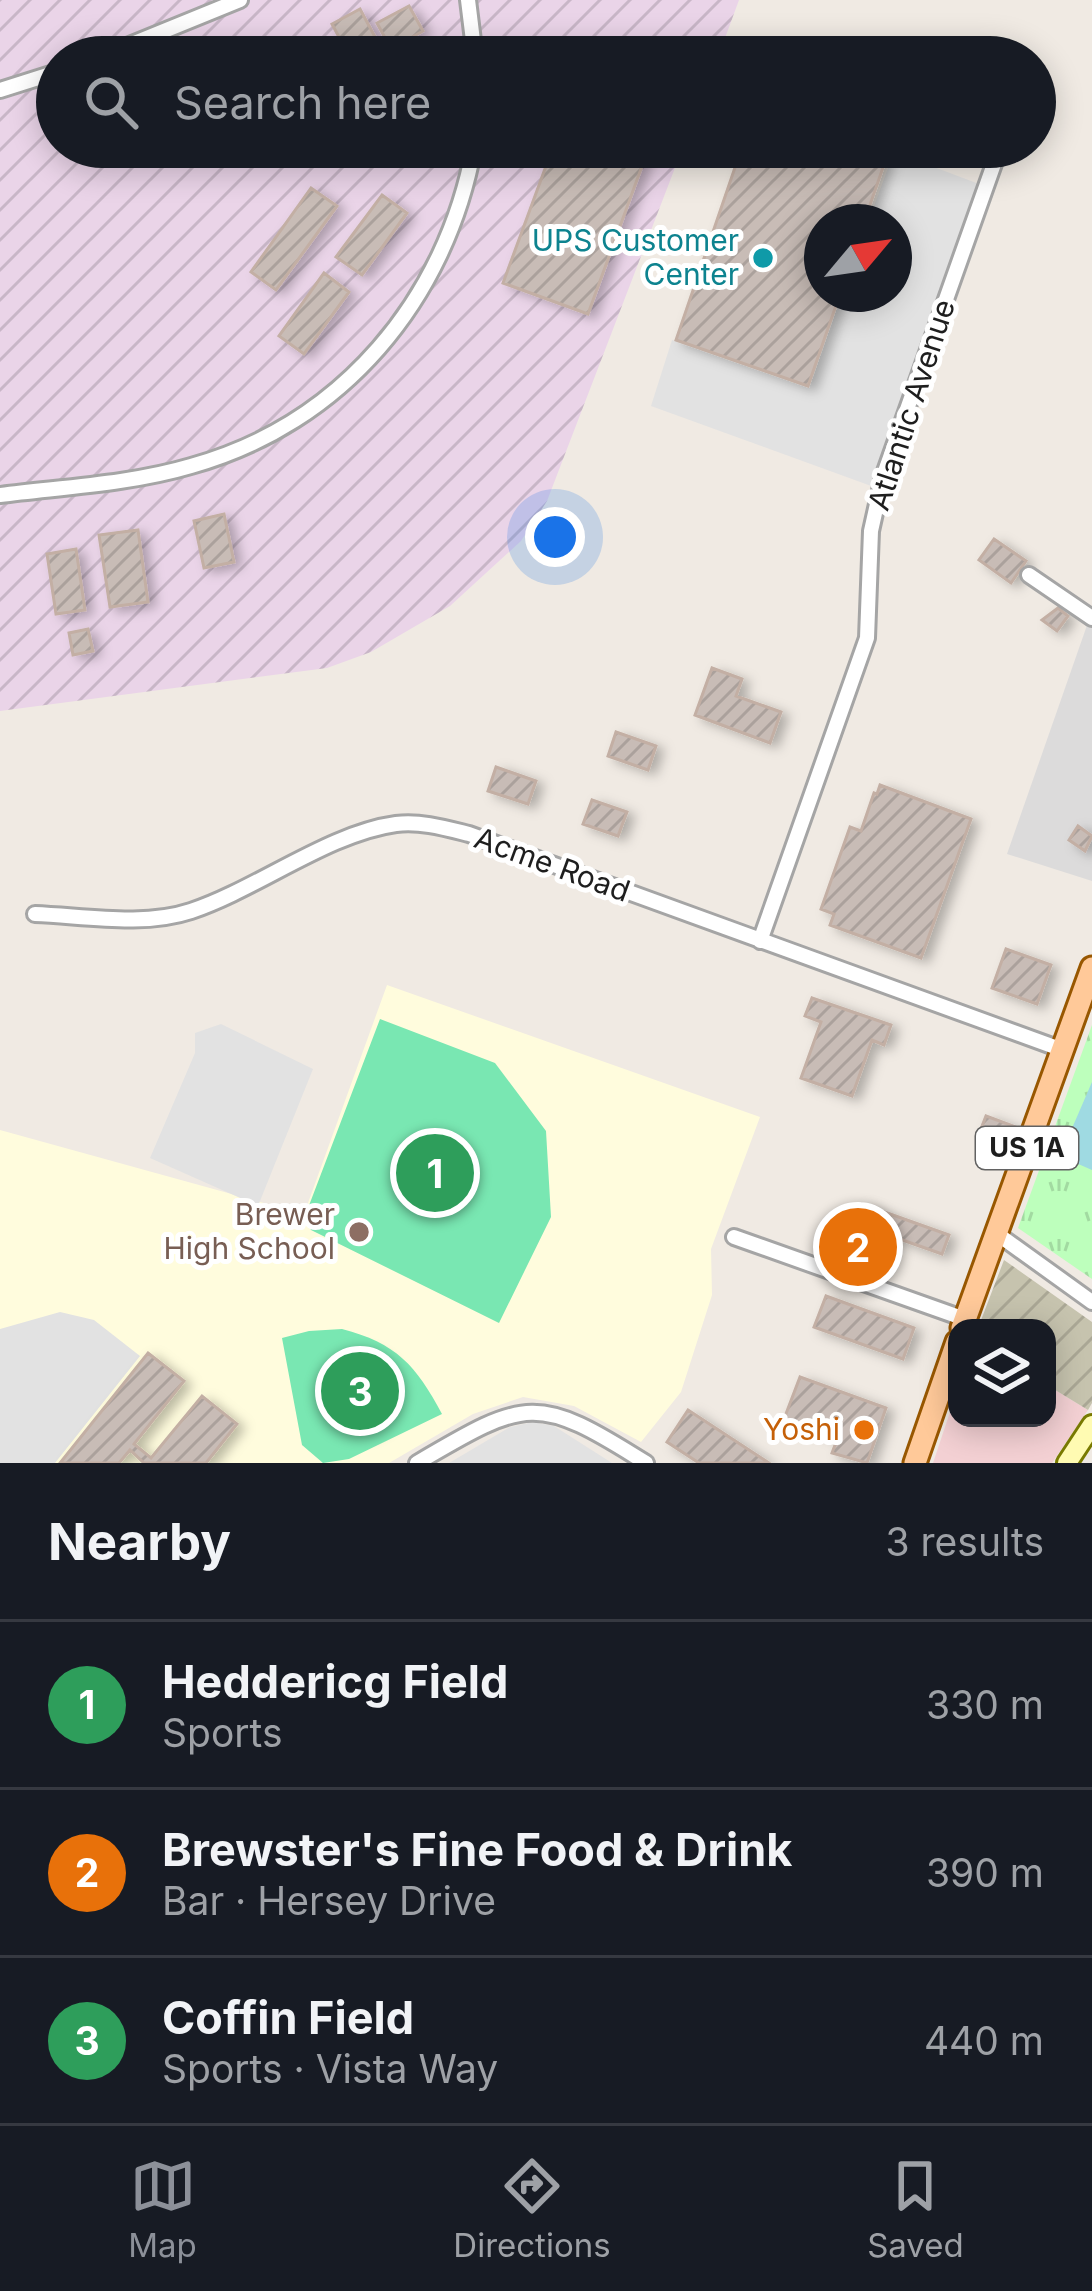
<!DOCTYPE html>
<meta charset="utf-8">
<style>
:root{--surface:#171b24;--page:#242831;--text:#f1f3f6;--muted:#9ea1a6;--line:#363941;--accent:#8c9099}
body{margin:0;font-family:Inter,sans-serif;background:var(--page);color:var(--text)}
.controls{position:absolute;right:36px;bottom:36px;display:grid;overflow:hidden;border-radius:24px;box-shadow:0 6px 30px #0003}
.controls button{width:108px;height:108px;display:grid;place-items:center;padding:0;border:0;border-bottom:3px solid var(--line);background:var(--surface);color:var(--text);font:60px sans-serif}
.compass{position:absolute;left:804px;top:204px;width:108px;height:108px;border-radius:50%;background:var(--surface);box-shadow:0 6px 30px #0003;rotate:61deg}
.you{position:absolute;left:555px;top:537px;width:42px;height:42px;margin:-30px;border:9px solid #fff;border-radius:50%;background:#1a73e8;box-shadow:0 0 0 18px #1a73e833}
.badge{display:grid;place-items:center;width:78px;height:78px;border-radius:50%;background:var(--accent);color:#fff;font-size:39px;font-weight:700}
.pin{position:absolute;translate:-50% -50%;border:6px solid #fff;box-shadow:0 3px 12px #0006}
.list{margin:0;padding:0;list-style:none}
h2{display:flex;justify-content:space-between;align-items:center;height:156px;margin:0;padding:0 48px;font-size:51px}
h2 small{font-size:39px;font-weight:400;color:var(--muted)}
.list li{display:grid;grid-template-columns:78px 1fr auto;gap:36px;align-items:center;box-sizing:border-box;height:168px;padding:0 48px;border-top:3px solid var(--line)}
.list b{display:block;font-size:45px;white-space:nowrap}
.list p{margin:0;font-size:39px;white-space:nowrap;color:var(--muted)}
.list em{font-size:39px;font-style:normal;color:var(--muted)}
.icon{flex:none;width:66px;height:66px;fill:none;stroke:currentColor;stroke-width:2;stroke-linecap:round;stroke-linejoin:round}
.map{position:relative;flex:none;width:1092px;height:1463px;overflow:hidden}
.search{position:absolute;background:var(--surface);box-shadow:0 6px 30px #0003;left:36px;right:36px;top:36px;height:132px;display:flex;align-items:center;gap:30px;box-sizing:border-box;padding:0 42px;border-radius:66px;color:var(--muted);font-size:45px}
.sheet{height:660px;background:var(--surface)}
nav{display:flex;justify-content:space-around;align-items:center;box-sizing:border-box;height:168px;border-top:3px solid var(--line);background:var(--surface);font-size:33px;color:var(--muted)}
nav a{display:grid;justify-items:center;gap:6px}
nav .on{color:var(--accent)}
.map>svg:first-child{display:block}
.residential{fill:#dcdbdb}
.commercial{fill:#f3d0d3}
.industrial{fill:url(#industrial-furrows)}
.education{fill:#fffcdd}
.construction{fill:url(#construction-furrows)}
.park{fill:url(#park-tufts)}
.pitch{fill:#79e7b2}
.parking{fill:#e2e2e2}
.water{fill:#9fdae2}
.building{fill:url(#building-hatch);stroke:#c3afa4;stroke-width:3;filter:url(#shadow)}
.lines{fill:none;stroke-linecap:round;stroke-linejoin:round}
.minor-casing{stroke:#a5a5a5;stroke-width:20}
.secondary-casing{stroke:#797a00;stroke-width:24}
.primary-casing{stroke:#985700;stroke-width:27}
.minor{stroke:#fff;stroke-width:14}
.secondary{stroke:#fffbb2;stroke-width:18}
.primary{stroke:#ffc999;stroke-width:21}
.culture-dot{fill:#0f9aa8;stroke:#fff;stroke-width:4.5}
.education-dot{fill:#8d6e63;stroke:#fff;stroke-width:4.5}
.food-dot{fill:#e8710a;stroke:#fff;stroke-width:4.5}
.labels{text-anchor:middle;stroke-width:10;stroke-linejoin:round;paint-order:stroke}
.shield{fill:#fff;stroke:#626262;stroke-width:3}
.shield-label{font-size:27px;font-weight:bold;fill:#1e1e1e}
.culture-label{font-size:30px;fill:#0d838f;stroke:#fff;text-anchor:end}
.street-label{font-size:30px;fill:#1e1e1e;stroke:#fff}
.education-label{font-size:30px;fill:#785e54;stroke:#fff;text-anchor:end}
.food-label{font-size:30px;fill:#c56008;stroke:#fff;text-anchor:end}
</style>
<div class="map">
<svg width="1092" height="1463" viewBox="0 0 1092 1463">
<defs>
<pattern id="industrial-furrows" width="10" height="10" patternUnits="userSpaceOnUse" patternTransform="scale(3)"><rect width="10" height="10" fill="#ead4e8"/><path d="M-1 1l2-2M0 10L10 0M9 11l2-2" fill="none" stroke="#c8b6c7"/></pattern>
<pattern id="construction-furrows" width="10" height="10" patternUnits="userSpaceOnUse" patternTransform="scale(3)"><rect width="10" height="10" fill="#c6c3ae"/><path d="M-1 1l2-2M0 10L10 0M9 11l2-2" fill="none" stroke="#aaa795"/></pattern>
<pattern id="park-tufts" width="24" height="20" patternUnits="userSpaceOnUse" patternTransform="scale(3)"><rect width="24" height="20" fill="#bdffbc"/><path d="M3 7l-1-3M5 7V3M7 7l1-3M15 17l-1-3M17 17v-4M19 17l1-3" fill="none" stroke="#a2daa1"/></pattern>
<pattern id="building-hatch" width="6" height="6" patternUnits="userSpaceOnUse" patternTransform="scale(3)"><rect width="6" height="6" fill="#c8bcb6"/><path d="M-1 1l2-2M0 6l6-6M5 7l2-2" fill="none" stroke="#aba19c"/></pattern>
<filter id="shadow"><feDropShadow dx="7" dy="4" stdDeviation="6" flood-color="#0004"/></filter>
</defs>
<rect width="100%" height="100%" fill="#f0eae3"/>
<!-- residential -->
<path class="residential" d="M1092,611V881L1007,854Z"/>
<!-- commercial -->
<path class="commercial" d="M1047,1385L1088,1410L1052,1463H933L957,1391V1418H1047Z"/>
<!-- industrial -->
<path class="industrial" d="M0,0H739L718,57H57V147H683L547,501L521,541L450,606L371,652L327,668L0,711Z"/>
<!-- education -->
<path class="education" d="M387,985L760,1117L711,1249L712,1295L681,1392L641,1442L574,1406L523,1397L473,1414L389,1463H0V1130L304,1214Z"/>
<!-- construction -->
<path class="construction" d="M1004,1260L1092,1322V1403L1088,1410L1047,1385V1328H978Z"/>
<!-- park -->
<path class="park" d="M1092,1025V1279L1018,1228Z"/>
<!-- pitch -->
<path class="pitch" d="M380,1019L495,1063L546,1131L551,1217L499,1323L311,1230L305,1216Z
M342,1329C396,1343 416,1365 442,1414L349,1459L323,1463L302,1445L282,1338L309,1331Z"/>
<!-- parking -->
<path class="parking" d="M894,152L987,187L874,487L651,406L672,340L808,385L842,294H894V222H868Z
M221,1024L313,1069L258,1206L150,1158L195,1053V1033Z
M60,1312L94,1320L140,1356L55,1463H0V1329Z
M533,1422L554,1426L612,1463H449L510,1427Z"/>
<!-- water -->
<path class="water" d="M1092,1082V1170L1060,1156Z"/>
<!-- building -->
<path class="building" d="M409,6L423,31L391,49L377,23Z
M360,9L375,37L347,52L332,24Z
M553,147H649L588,314L503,283Z
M742,147H851L886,159L864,222H822V294H840L808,386L676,340Z
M311,188L337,206L276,290L251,272Z
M382,195L407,213L362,275L336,257Z
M324,273L349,292L304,354L279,336Z
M224,514L234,562L204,568L194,521Z
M138,530L148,602L110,607L99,535Z
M994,539L1026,561L1011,583L979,560Z
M76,549L85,610L56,614L47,554Z
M1058,608L1068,616L1057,631L1042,620Z
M88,629L93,651L73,655L69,633Z
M712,668L742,679L736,696L781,712L770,743L695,715Z
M616,732L656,746L648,770L608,756Z
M496,767L536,781L528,804L488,791Z
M880,785L971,819L921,958L830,925L834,914L821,909L850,827L861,831L874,793L877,794Z
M592,800L627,812L618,836L583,824Z
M1078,826L1092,836L1085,851L1069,840Z
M1006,949L1051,965L1037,1004L992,988Z
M812,998L891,1025L884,1045L872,1040L852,1096L801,1078L821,1022L805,1016Z
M986,1116L1016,1127L1008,1145L979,1134Z
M862,1204L949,1235L942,1254L877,1231L865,1265L843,1257Z
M826,1296L914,1328L903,1359L814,1327Z
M148,1353L184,1381L134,1444L151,1458L202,1396L237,1424L206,1463H144L130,1450L119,1463H60Z
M800,1377L886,1408L867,1463L832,1453L838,1437L784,1419Z
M688,1410L769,1463H699L667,1442Z"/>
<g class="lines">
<defs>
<path id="minor" d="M468,0L475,57
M100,57L240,0
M0,90L57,72
M0,495C63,487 130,484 191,466C342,424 446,300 474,147
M1029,575L1092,618
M35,914C85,916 143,927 191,911C257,889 329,833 396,824C421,821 445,828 469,834L1063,1050
M760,941L867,638L871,531L883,477L1000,147
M996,1233L1092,1302
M734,1237L965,1319
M417,1463C527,1398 537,1394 646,1463"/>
<path id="secondary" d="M1067,1463L1092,1425"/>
<path id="primary" d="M962,1328L1092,968
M915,1463L957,1342"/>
</defs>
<!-- minor casing -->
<use href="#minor" class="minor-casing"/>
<!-- secondary casing -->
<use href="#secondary" class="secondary-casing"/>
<!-- primary casing -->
<use href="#primary" class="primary-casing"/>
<!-- minor -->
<use href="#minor" class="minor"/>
<!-- secondary -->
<use href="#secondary" class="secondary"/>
<!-- primary -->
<use href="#primary" class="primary"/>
</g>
<!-- markers -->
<circle class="culture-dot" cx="763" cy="258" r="12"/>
<circle class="education-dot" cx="359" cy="1232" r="12"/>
<circle class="food-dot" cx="864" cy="1430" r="12"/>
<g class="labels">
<!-- shield labels -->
<rect class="shield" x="976" y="1127" width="102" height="42" rx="9"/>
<g class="shield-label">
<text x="1027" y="1157">US 1A</text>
</g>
<!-- culture labels -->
<g class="culture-label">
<text x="739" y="251">UPS Customer<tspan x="739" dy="34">Center</tspan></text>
</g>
<!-- street labels -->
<g class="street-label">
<text transform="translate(912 405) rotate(-72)" y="10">Atlantic Avenue</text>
<text transform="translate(552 865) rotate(20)" y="10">Acme Road</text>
</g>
<!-- education labels -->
<g class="education-label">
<text x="335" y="1225">Brewer<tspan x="335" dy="34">High School</tspan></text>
</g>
<!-- food labels -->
<g class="food-label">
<text x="840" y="1440">Yoshi</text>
</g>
</g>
</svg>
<div class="controls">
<button><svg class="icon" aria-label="layers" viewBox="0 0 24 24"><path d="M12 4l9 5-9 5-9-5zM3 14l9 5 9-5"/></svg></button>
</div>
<svg class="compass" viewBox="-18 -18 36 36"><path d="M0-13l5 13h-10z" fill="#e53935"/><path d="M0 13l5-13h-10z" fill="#9ea1a6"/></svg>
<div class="you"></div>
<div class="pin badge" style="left:435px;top:1173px;background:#2e9e5b">1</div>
<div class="pin badge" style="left:858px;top:1247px;background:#e8710a">2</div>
<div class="pin badge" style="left:360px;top:1391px;background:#2e9e5b">3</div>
<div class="search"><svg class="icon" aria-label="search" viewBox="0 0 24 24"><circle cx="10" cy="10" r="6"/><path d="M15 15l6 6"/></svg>Search here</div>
</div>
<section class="sheet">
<h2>Nearby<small>3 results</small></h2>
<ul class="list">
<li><span class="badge" style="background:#2e9e5b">1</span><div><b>Heddericg Field</b><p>Sports</p></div><em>330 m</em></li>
<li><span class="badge" style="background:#e8710a">2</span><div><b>Brewster's Fine Food &amp; Drink</b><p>Bar · Hersey Drive</p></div><em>390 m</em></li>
<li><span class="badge" style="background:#2e9e5b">3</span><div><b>Coffin Field</b><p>Sports · Vista Way</p></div><em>440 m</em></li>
</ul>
</section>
<nav>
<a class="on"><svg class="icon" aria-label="map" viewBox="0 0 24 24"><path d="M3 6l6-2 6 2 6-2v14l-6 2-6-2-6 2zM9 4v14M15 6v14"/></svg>Map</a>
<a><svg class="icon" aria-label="directions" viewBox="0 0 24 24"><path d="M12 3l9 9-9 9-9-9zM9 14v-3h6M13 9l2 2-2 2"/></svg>Directions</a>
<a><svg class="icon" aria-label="saved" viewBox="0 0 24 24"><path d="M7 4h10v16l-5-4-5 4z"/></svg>Saved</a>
</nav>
